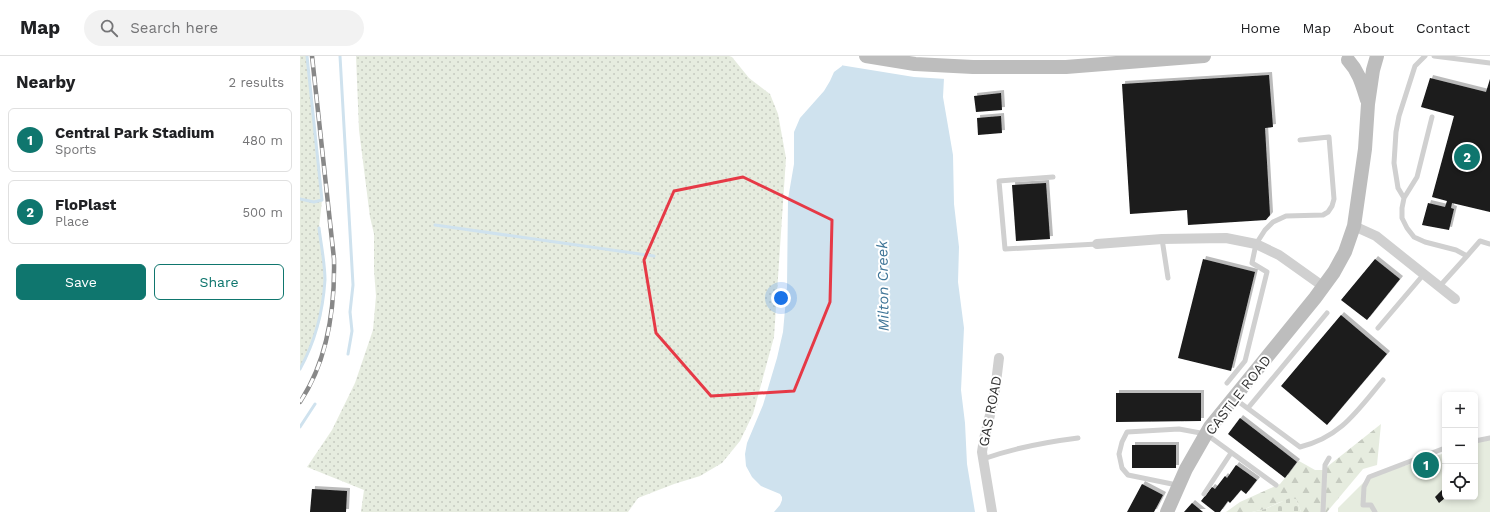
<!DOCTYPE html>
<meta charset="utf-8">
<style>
:root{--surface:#fff;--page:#f2f2f2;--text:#202124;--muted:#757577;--line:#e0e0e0;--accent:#0f766e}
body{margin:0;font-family:"Work Sans",sans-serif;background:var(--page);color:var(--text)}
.controls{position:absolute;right:12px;bottom:12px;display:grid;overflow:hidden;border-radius:6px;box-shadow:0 2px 6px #0003}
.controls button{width:36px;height:36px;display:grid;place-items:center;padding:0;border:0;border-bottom:1px solid var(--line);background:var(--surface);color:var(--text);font:20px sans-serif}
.you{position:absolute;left:481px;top:242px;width:14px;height:14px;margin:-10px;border:3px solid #fff;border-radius:50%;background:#1a73e8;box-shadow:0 0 0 6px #1a73e833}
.badge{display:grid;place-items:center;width:26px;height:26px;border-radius:50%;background:var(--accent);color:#fff;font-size:13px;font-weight:700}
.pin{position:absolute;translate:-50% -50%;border:2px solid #fff;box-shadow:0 1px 4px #0006}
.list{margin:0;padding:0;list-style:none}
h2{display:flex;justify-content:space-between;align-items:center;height:52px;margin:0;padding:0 16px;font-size:17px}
h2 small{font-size:13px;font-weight:400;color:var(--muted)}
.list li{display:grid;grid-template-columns:26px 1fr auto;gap:12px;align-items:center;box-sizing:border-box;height:64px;margin:0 8px 8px;padding:0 8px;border:1px solid var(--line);border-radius:6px}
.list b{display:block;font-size:15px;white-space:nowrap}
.list p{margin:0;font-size:13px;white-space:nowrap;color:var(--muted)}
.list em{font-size:13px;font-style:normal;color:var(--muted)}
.actions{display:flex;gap:8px;padding:12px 16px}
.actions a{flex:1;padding:9px 0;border:1px solid var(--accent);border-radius:6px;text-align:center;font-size:14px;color:var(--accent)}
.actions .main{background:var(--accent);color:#fff}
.icon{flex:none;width:22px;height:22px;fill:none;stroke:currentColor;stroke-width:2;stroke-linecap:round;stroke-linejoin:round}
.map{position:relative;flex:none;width:1190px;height:456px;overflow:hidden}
header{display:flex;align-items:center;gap:24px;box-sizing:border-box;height:56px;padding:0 20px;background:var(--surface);border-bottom:1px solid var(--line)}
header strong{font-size:19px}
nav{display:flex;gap:22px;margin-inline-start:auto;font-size:14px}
.search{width:280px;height:36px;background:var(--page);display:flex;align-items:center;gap:10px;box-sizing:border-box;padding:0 14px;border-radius:22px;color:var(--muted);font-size:15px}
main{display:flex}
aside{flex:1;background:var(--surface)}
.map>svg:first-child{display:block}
.forest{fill:url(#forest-firs)}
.cemetery{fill:url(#cemetery-stones)}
.park{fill:url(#park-dots)}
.garden{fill:#e6ecdf}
.water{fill:#cfe2ee}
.pier{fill:#fff}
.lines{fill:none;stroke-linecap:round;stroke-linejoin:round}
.stream{stroke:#cfe2ee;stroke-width:3}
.building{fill:#1a1a1a;filter:url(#shadow)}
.service{stroke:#d0d0d0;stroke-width:5}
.minor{stroke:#d0d0d0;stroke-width:10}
.secondary{stroke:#bdbdbd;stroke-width:14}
.rail-casing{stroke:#888;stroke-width:4.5}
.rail{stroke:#fff;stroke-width:3;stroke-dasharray:9;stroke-linecap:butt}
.marked{fill:none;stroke:#e63946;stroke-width:3;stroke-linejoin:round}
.labels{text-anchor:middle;stroke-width:4;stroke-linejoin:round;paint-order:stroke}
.street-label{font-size:14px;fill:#333;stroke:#fff}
.water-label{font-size:15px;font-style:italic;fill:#3f7597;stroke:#fff}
</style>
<header>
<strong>Map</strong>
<div class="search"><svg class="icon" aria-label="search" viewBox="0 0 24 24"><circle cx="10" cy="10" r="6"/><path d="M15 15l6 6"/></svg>Search here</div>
<nav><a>Home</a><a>Map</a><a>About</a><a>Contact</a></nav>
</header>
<main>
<aside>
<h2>Nearby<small>2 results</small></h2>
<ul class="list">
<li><span class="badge">1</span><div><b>Central Park Stadium</b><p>Sports</p></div><em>480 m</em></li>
<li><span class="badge">2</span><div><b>FloPlast</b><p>Place</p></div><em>500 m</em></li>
</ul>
<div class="actions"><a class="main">Save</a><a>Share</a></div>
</aside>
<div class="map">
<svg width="1190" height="456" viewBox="0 0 1190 456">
<defs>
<pattern id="forest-firs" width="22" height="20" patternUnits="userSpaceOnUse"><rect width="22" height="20" fill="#e6ecdf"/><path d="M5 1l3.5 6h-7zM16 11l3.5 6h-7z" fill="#c6cbc0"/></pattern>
<pattern id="cemetery-stones" width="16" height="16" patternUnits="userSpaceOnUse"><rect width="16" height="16" fill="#e6ecdf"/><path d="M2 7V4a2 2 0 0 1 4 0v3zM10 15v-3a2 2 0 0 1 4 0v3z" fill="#c6cbc0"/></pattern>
<pattern id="park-dots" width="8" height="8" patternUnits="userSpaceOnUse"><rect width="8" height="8" fill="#e6ecdf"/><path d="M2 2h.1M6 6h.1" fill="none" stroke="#c6cbc0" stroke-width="1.8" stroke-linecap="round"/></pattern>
<filter id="shadow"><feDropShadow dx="3" dy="-3" stdDeviation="0" flood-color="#0004"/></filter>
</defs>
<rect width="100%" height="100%" fill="#fff"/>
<!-- forest -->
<path class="forest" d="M1081,368L1077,409L1063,413L1027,456H1001L996,443L980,446L965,453L952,456H926L940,446L980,428L999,405L1015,414H1023Z"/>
<!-- cemetery -->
<path class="cemetery" d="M990,442L996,443L1001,456H952L965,453Z"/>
<!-- park -->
<path class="park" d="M0,0H7L22,144L19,172L25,223L21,262L8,299L0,313Z
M56,0H429L432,1L449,22L470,38L478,58L486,102L474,281L453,358L440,385L422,407L400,420L374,428L338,442L328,456H61L64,434L7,411L32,374L55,327L73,274L76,240L74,214V178L70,161L59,74Z"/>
<!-- garden -->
<path class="garden" d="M1190,382V456H1038V452L1069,421L1145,397V441H1175V387Z"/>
<!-- water -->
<path class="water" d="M542,0L644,22L643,41L653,99L654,148L659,191L658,226L664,272L661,334L665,367L667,408L675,456H474L480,449L482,444V441L480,438L461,430L452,421L446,410L445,398L447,387L463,349L477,302L483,276L487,231L488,143L494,108V76L500,62L524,35L530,25L534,16L542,10Z"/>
<!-- pier -->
<path class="pier" d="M540,0H644L646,23L614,21L540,9Z"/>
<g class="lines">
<!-- stream -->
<path class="stream" d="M40,0L53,229L50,256L52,275L48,298
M0,143L14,146L22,144L7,0
M135,169L354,200
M0,313C15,286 23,255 25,224C25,207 21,189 19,172
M0,371L15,348"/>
</g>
<!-- building -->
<path class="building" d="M969,19L973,71L965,72L970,159L966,164L888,169L887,154L830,158L822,28Z
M1130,22L1186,36L1190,23V156L1152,147L1151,152L1154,153L1149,174L1122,169L1128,147L1145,151L1147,145L1132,141L1154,60L1121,51Z
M701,37L702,54L676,56L674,40Z
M701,60L702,77L678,79L677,62Z
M746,127L750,183L716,185L712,129Z
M903,203L955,216L931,315L878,302Z
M1075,203L1100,223L1067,264L1041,244Z
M1041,259L1087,298L1027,369L981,330Z
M816,337H901V365L816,366Z
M940,362L997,406L985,422L928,378Z
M832,389H876V412H832Z
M936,409L957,424L946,438L941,434L930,447L928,445L920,456H915L901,445L912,431L915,433L925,420L927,422Z
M842,428L863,439L854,456H827Z
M12,433L47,435L46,456H10Z
M1143,433L1145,435V442L1139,447L1135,441Z
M892,447L903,456H884Z"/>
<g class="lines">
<!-- service -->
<path class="service" d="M1134,0L1190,7
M1132,61L1117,121L1104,142L1102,152V162L1107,172L1114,181L1125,186L1156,194L1167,200L1139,231
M753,121L699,125L705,193L797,188
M1104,142L1098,132L1094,107L1096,76L1099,60L1115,10L1125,0
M862,183L868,222
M1167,200L1180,185L1190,188
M1078,272L1124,218
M927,327L945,305L967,216L952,207L956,188L965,174L973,166L986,160L1023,159L1028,156L1032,150L1034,143L1029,81L1000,84
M935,343L1000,391C1041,381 1057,355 1083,324
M948,352L1027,257
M1175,385L1190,382
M683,403C714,392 746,386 778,382
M877,429L828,419L822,412L819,398L822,386L827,376L879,373L906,378L976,429
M904,438L931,397
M1023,456L1025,409L1029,402
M1075,456L1071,449H1063L1064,431L1069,421L1145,392"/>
<!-- minor -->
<path class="minor" d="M1054,170L1076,180L1155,243
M797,188L862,183L926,182L956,188L979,199L1024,231
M692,456L682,396L684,383L694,343L699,302"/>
<!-- secondary -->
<path class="secondary" d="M566,0L615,8L673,11H766L904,0
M1048,4C1059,16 1062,28 1067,44
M867,456L886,413L910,371L1015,242L1034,216L1045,196L1054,170L1065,93L1068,48L1073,14L1077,0"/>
<defs>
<path id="rail" d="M0,346C28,304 35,252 34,203L12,0"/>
</defs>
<!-- rail casing -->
<use href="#rail" class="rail-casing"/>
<!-- rail -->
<use href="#rail" class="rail"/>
</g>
<!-- marked area -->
<path class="marked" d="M443,121L532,164L530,246L494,335L411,340L356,277L344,204L374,135Z"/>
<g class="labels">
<!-- street labels -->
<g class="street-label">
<text transform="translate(938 339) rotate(-52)" y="5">CASTLE ROAD</text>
<text transform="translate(690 355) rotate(-79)" y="5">GAS ROAD</text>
</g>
<!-- water labels -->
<g class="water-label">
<text transform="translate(583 230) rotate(-91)" y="5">Milton Creek</text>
</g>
</g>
</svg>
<div class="controls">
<button>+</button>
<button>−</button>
<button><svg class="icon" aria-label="locate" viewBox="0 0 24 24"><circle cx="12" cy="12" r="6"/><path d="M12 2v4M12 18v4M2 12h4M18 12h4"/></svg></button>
</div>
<div class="you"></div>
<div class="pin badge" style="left:1126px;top:409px">1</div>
<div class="pin badge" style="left:1167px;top:101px">2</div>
</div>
</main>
